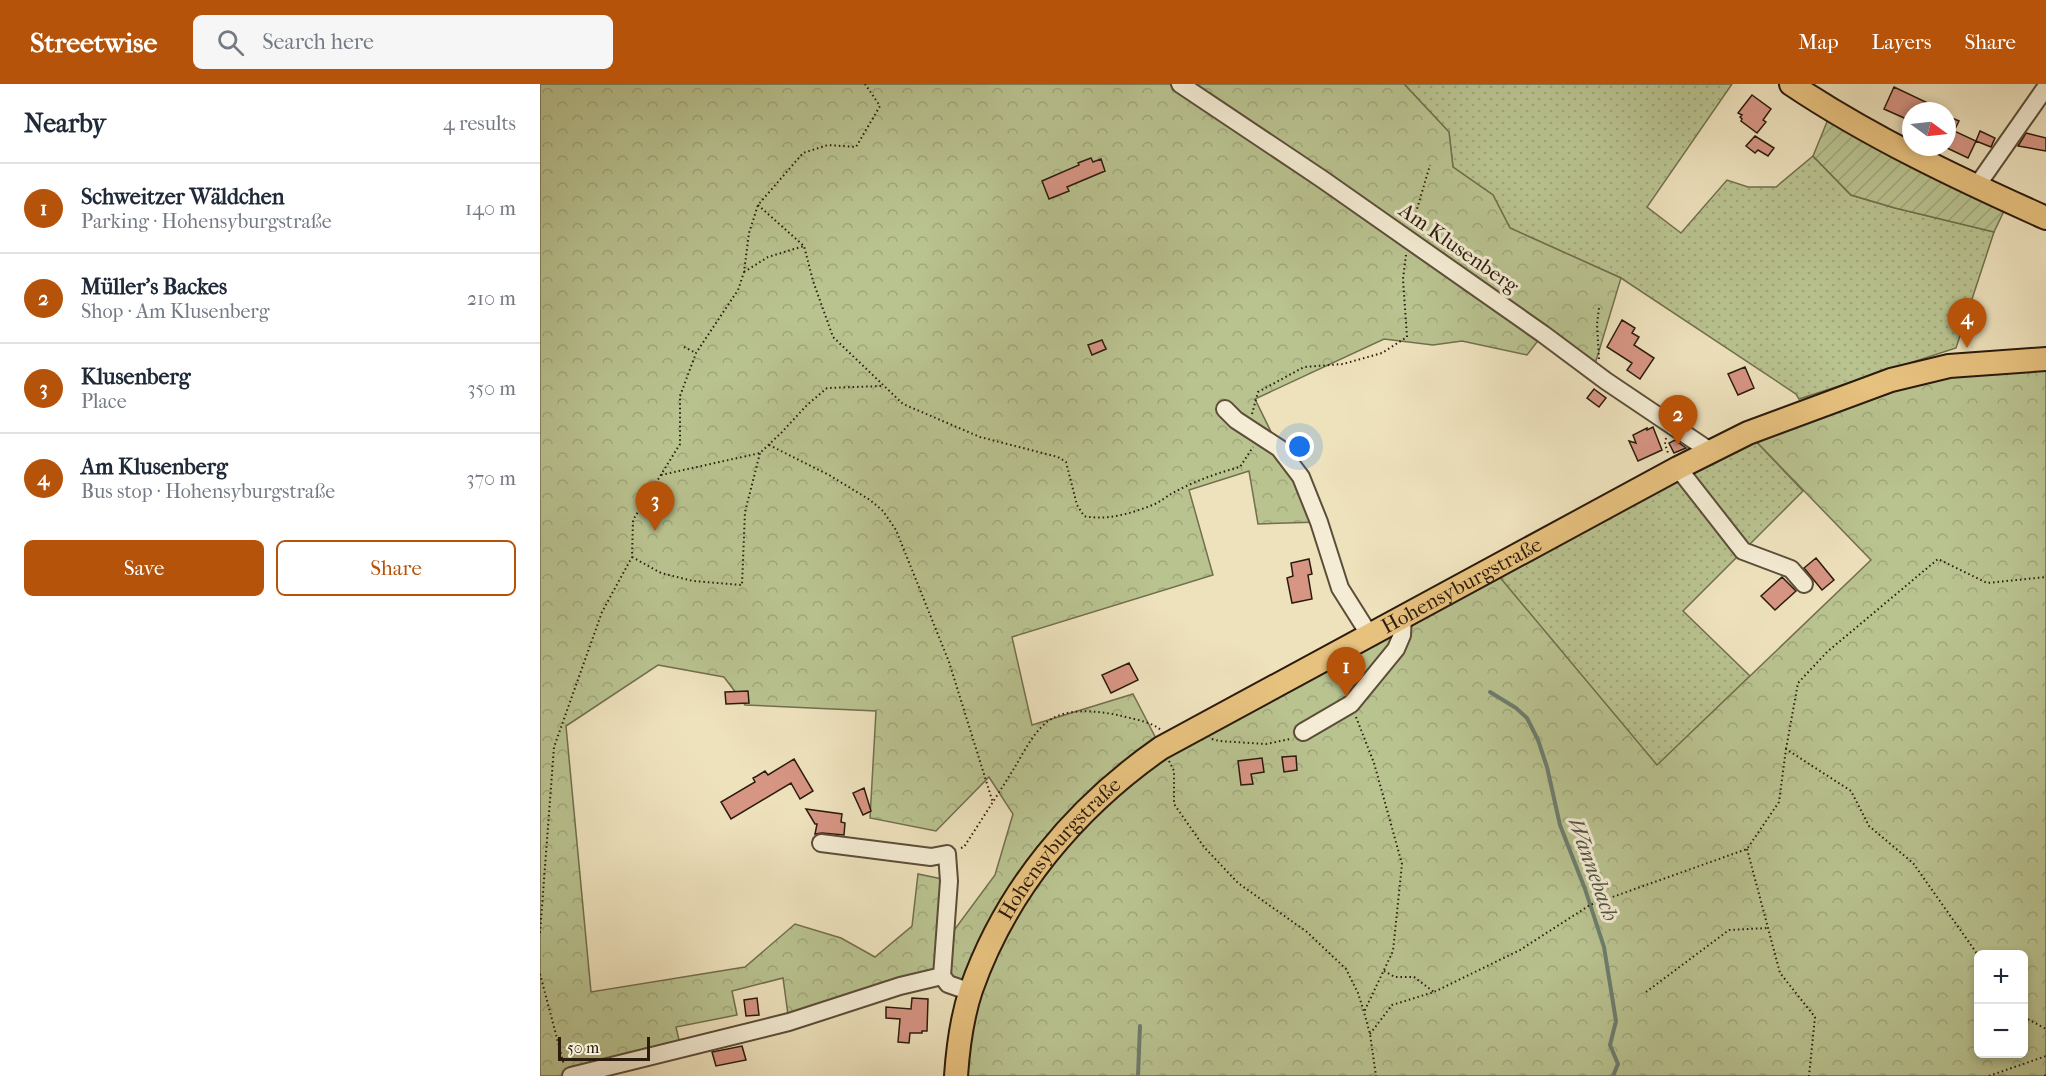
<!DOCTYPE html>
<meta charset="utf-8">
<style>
:root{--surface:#fff;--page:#f6f6f7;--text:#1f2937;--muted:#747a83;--line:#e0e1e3;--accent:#b45309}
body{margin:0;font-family:"IM FELL French Canon",serif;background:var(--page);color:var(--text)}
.controls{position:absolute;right:18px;bottom:18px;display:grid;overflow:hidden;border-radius:9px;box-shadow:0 3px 9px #0003}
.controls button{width:54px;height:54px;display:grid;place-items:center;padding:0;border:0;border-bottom:2px solid var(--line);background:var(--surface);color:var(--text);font:30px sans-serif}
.compass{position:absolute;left:1362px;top:18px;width:54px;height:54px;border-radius:50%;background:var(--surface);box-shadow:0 3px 9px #0003;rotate:105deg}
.scale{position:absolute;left:18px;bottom:15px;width:92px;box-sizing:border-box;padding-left:6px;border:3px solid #2b1b0c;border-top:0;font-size:16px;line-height:21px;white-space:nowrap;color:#2b1b0c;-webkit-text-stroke:4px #f4ecd4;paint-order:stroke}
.you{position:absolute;left:760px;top:363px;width:21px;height:21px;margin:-15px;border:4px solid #fff;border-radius:50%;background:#1a73e8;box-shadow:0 0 0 9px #1a73e833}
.badge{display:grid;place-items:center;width:39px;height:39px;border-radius:50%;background:var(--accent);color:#fff;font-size:20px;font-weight:700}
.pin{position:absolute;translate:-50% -50px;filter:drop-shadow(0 2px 3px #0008)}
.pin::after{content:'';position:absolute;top:32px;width:21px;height:18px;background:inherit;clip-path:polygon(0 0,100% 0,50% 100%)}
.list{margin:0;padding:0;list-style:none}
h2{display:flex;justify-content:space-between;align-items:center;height:78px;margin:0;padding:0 24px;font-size:26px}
h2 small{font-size:20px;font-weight:400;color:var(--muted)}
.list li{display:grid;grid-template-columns:39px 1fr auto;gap:18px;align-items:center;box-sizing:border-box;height:90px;padding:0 24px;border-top:2px solid var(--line)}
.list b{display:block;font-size:22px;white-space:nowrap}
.list p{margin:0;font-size:20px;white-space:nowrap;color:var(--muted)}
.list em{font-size:20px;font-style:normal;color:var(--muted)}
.actions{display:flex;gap:12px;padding:18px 24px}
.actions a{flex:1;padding:14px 0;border:2px solid var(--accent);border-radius:9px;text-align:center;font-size:21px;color:var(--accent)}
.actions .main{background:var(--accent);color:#fff}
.icon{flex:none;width:33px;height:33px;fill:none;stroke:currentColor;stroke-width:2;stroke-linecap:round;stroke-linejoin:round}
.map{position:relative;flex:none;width:1506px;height:992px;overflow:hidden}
header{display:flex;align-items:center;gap:36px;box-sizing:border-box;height:84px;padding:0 30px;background:var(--accent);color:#fff}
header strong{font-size:28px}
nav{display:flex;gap:33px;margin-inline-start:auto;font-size:21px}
.search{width:420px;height:54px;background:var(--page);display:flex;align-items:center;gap:15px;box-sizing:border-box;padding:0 21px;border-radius:9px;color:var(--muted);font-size:22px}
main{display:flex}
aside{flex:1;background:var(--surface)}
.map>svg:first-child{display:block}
.grass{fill:url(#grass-dots);stroke:#726f4e;stroke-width:1.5}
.forest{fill:url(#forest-crowns);stroke:#726f4e;stroke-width:1.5;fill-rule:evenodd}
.garden{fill:url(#garden-furrows);stroke:#726f4e;stroke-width:1.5}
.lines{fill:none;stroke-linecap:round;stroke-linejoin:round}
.stream{stroke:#6d7d6e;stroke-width:4}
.building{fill:#d79584;stroke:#2b1b0c;stroke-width:1.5}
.minor-casing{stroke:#5c4d38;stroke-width:20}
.major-casing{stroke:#2b1b0c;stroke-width:26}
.path{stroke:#2b1b0c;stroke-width:2;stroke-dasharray:1.5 3;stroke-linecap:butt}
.minor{stroke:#f4ecd4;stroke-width:16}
.major{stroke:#e7c17e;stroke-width:22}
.labels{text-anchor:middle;stroke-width:6;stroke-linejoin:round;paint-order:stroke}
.street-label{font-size:21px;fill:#2b1b0c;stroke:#f4ecd4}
.water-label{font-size:22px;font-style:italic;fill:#525445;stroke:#f4ecd4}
</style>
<header>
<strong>Streetwise</strong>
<div class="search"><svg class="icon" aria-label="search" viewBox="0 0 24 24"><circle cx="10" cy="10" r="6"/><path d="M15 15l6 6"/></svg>Search here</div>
<nav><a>Map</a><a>Layers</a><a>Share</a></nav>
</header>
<main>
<aside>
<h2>Nearby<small>4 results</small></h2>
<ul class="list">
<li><span class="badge">1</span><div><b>Schweitzer Wäldchen</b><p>Parking · Hohensyburgstraße</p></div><em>140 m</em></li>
<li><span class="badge">2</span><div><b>Müller's Backes</b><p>Shop · Am Klusenberg</p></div><em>210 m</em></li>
<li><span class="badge">3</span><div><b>Klusenberg</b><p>Place</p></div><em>350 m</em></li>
<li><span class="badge">4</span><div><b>Am Klusenberg</b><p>Bus stop · Hohensyburgstraße</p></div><em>370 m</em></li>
</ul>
<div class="actions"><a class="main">Save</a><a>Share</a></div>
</aside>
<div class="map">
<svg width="1506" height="992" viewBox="0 0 1506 992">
<defs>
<pattern id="grass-dots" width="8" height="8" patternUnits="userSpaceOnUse" patternTransform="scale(1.5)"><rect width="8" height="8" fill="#b9c390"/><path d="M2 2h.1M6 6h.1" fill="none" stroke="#9fa77b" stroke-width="1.8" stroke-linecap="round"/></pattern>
<pattern id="forest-crowns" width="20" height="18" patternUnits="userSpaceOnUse" patternTransform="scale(1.5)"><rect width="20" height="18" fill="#b9c390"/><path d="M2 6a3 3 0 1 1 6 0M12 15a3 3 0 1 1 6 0" fill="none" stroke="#9fa77b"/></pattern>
<pattern id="garden-furrows" width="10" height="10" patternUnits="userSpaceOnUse" patternTransform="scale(1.5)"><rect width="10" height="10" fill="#b9c390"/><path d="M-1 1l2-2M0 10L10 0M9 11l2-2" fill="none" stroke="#9fa77b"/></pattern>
</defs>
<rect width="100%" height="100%" fill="#eee2bd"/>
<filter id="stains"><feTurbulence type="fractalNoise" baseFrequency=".00333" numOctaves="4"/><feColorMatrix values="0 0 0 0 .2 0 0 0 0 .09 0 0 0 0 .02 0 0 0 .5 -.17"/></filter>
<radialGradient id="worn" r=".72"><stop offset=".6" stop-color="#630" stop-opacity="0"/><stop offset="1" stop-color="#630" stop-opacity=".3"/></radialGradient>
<!-- grass -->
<path class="grass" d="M864,0H1192L1107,123L1141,149L1187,96L1208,103H1236L1273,72L1311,111L1355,124L1454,148L1416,264L1259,315L1256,310L1081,194L970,144L953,111L913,83L909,48Z
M1208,349L1263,407L1143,527L1210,592L1117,682L952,484Z"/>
<!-- forest -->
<path class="forest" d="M0,0H864L909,48L913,83L953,111L970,144L1081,194L1053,287L1003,250L987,271L922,257L893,261L844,255L715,315L739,364L779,438L718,440L709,387L649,406L673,491L472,553L492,641L593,610L621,664L952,484L1117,681L1331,476L1208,349L1303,313L1506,275V992H416L430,908L401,892L249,938L243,894L192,907L197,931L136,943L141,965L31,992H0ZM118,581L184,593L205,621L336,627L330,734L396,747L449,693L473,730L455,791L415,845L402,795L378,790L372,842L335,873L301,854L255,840L205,883L51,908L26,642ZM1438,870H1484V970H1438Z"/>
<!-- garden -->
<path class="garden" d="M1289,33L1464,127L1454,148L1355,124L1311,111L1273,72Z"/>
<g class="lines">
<!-- stream -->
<path class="stream" d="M950,608L976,624L987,634L998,656L1007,683L1020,741L1045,805L1064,863L1076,937L1070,961L1078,980L1073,992
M598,992L600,942"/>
</g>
<!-- building -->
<path class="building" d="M1354,3L1390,20L1387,27H1371V37L1344,25Z
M1212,11L1231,25L1223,36L1226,38L1217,49L1201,37L1202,35L1200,33L1202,31L1198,29Z
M1407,32L1419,37L1414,47L1436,57L1428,74L1407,64Z
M1440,47L1455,54L1451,63L1436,57Z
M1486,49L1506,54V67L1478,62Z
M1215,52L1234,64L1228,72L1218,66L1215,69L1206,62Z
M551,74L553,78L561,75L565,87L527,103L529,107L509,115L502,97L539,81L538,79Z
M1082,236L1095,244L1092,249L1099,253L1094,261L1114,274L1100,295L1087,286L1092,279L1067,263Z
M562,256L566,265L552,271L548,261Z
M1205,283L1214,304L1198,311L1188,290Z
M1054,305L1066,314L1059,323L1047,314Z
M1113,343L1122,366L1098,377L1089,357L1096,359L1093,351L1107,344V346Z
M1135,356L1146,364L1134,369L1129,359Z
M1276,474L1294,496L1282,506L1264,484Z
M769,475L772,490L768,491L772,515L752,519L747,494L753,492L751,479Z
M1242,493L1256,507L1235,526L1221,512Z
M589,579L598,596L571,609L562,591Z
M208,607L209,619L186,620L185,608Z
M756,672L757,686L744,688L742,673Z
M722,674L724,688L711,690L713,700L701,701L698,677Z
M254,675L273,707L260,715L251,699L191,735L181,718L215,698L213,694L217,692L225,687L228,691Z
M324,704L331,727L323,731L313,709Z
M266,725L302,730L301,738L305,739L304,751L282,749L275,750L277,740H275Z
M217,914L219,931L206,932L204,916Z
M372,914L388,915L387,947H382V949H370L369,959L358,958L360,935L346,934V923L371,925Z
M202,962L206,976L176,982L172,968Z"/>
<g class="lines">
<defs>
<path id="minor" d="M640,0L782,95L1003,250L1066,297L1170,367
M1436,103L1506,3
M685,325L696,336L739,364L761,393L779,438L800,504L829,550
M1138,384L1203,467L1251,485L1264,500
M763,648L811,620L856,565L862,551L863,532
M281,759L391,773L407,770L409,797L402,892
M31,992L249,938L360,902L402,892L408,900L431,908"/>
<g id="major">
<path d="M1251,0C1330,53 1419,95 1506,134"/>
<path id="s1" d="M416,992C418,963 422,933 431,906C466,806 535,724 621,664L1138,384L1208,349L1351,296L1409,282L1506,275"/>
</g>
</defs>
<!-- minor casing -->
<use href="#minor" class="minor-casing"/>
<!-- major casing -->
<use href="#major" class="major-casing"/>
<!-- path -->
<path class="path" d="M218,121L264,162L273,197L293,253L363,320L440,353L518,373L526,378L537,421L544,432C567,437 593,429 615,420C621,417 626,413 631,410C652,398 677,389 700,383L713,363
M872,142L890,81
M204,188L228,173L264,162
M144,263L156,269
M1059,275L1057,240L1059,224
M712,330L718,308L764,283L803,280L842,269L867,253L863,195L866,171
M1126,354L1125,360L1128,369
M229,361L289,391L330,416L343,427L356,446L409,578L453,719
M121,391L220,369L242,348L267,321L287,304L343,302
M92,473L121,489L153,497L202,501L205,428L220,369
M816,633L834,679L862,780L853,867L824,928
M672,655L679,657L726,660L750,655
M1246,665L1258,599L1287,568L1398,475L1447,499L1506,493
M629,677L634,687V720L664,763L698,799L767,848L806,885L818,909L824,928L830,950L836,992
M421,764L424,763C440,738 457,712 473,686C483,670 492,650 507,638C526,623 557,627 578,631C592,635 610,637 621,646
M1207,765L1240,889L1275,933L1269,992
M0,849L14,663L62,528L92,473L93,436L140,360V312L156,269L198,206L204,188L209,149L218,121L263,69L288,61L316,63L340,22L325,0
M844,887L855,893H874L894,908
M0,890L24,981
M1106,908L1189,846L1228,844
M1484,933L1506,945
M830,950L852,921L894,908L980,866L1050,821L1207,765L1239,718L1246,665L1311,707L1329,742L1373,779L1438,871
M1449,992L1506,972
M1505,992L1506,988"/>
<!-- minor -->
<use href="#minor" class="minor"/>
<!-- major -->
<use href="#major" class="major"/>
</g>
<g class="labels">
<!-- street labels -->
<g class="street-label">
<text transform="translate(919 164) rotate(35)" y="7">Am Klusenberg</text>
<text dy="7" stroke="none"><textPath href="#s1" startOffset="742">Hohensyburgstraße</textPath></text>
<text dy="7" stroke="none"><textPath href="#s1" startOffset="256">Hohensyburgstraße</textPath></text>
</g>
<!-- water labels -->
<g class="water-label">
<text transform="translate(1054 785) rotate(70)" y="8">Wannebach</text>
</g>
</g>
<rect width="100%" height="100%" filter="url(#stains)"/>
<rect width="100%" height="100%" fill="url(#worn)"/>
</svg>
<div class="controls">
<button>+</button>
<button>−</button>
</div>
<svg class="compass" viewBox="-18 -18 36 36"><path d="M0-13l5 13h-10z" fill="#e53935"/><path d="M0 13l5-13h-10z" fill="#747a83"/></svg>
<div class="scale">50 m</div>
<div class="you"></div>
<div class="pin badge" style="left:806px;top:613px">1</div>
<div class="pin badge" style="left:1138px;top:361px">2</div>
<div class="pin badge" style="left:115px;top:447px">3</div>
<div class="pin badge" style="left:1427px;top:264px">4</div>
</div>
</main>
